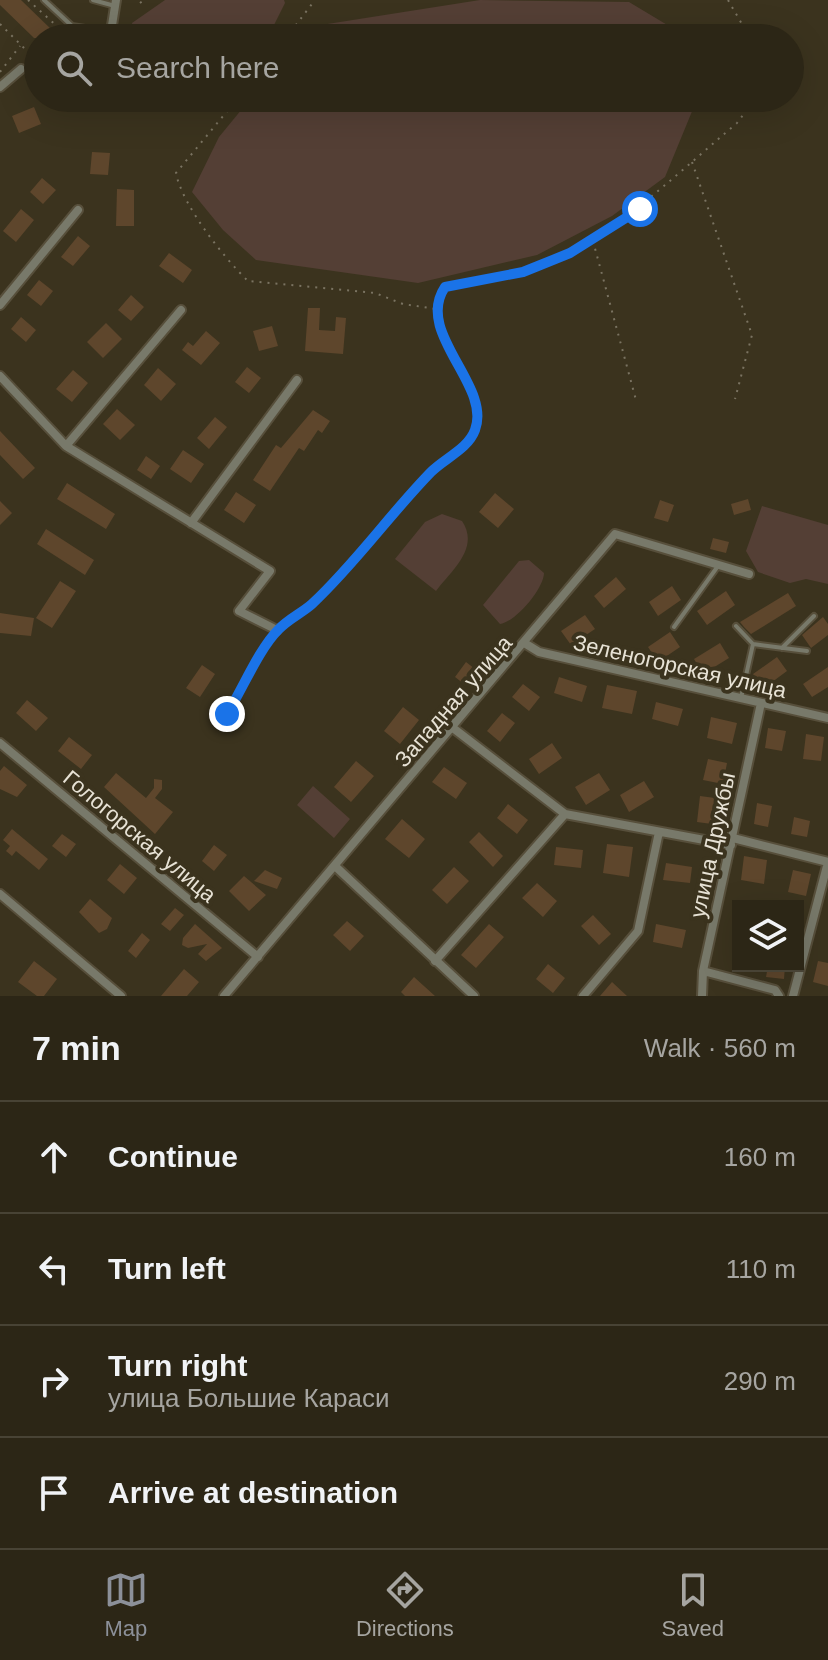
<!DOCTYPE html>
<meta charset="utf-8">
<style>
:root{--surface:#2c2616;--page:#383223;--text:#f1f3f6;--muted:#a6a5a1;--line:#484335;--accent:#8c9099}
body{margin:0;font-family:Helvetica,sans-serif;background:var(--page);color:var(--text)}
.controls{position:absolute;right:24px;bottom:24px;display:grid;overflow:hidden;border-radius:0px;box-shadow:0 8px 32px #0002}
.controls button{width:72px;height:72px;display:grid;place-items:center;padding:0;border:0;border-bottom:2px solid var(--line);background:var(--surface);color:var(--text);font:40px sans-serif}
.stop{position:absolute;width:24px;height:24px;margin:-18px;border:6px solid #1a73e8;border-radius:50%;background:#fff}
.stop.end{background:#1a73e8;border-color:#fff;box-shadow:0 2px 8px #0008}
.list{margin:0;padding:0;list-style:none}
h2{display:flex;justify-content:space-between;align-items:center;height:104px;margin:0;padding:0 32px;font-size:34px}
h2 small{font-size:26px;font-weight:400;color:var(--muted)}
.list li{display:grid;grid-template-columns:52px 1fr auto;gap:24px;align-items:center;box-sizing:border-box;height:112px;padding:0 32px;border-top:2px solid var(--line)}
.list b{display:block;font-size:30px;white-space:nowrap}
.list p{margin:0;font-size:26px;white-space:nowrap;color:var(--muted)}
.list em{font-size:26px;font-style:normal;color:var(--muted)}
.icon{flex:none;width:44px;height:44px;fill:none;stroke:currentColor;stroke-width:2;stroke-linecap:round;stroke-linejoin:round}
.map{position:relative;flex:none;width:828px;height:996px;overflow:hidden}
.search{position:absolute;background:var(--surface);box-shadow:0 8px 32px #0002;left:24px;right:24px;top:24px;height:88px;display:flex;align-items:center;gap:20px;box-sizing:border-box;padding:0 28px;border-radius:44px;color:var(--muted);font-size:30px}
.sheet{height:552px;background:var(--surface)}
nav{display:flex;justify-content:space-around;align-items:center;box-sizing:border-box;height:112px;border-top:2px solid var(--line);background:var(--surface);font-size:22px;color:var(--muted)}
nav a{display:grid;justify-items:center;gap:4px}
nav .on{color:var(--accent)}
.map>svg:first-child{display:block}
.green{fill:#543f35}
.building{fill:#5e462c}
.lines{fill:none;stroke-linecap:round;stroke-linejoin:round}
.lane-casing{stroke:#574f3b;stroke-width:8}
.street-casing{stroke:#574f3b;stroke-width:12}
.path{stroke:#7a7361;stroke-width:2;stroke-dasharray:2 6;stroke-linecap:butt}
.lane{stroke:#78796a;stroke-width:4}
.street{stroke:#78796a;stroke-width:8}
.route{stroke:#1a73e8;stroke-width:10}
.labels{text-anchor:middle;stroke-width:8;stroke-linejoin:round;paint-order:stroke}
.street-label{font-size:22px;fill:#e7e2d5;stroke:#3b331e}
</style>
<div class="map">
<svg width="828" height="996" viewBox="0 0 828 996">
<rect width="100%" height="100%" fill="#3b331e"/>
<!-- green -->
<path class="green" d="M165,0H284L285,3L274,25L234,38H135L132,23Z
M480,0L629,2L689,38H306L321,25Z
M251,98H692L693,109L665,177L612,216L537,255L418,283L256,260L223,230L192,192L219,137Z
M762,506L828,525V584L806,579L790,583L758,572L746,551Z
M442,514L462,521C480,548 452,570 436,591L395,559L425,522Z
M529,560L544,573C544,588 516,622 500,624L483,605L519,561Z
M313,786L350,819L334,838L297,805Z"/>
<!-- building -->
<path class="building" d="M0,0H21L54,32L48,38H34L0,5Z
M34,107L41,124L19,133L12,116Z
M92,152L110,153L108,175L90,174Z
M42,178L56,190L43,204L30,192Z
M117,189L134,190V226H116Z
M21,209L34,220L16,242L3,231Z
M78,236L90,246L73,266L61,257Z
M169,253L192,270L183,283L159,266Z
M39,280L53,291L41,306L27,295Z
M131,295L144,307L131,321L118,310Z
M308,308H320L319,330L335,331L336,317L346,318L343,354L305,351Z
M21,317L36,330L26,342L11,329Z
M106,323L122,339L103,358L87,342Z
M272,326L278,346L259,351L253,331Z
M206,331L220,343L201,365L182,350L188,342L193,346Z
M247,367L261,378L249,393L235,382Z
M158,368L176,384L161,401L144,385Z
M73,370L88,383L72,402L56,389Z
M117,409L135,425L120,440L103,424Z
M313,410L330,421L322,433L318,430L304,451L299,448L270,491L253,480L276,445L281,448Z
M215,417L227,427L209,449L197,438Z
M0,431L35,468L23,479L0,455Z
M183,450L204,464L191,483L170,469Z
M146,456L160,466L151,479L137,470Z
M67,483L115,514L106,529L57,499Z
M236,492L256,505L244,523L224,510Z
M495,493L514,509L498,528L479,512Z
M748,499L751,510L734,515L731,504Z
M660,500L674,505L668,522L654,518Z
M0,501L12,513L0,525Z
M46,529L94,560L85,575L37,544Z
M713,538L729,542L726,553L710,549Z
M616,577L626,589L604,608L594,596Z
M60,581L76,591L52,628L36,618Z
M672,586L681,600L658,616L649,602Z
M726,591L735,605L707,625L697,611Z
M788,593L796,606L751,634L744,627L740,622Z
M0,613L34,618L31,636L0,633Z
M585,615L595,629L571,645L561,631Z
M823,617L828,624V635L811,648L802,635Z
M670,632L680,647L658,662L648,647Z
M720,643L729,658L703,674L694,659Z
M777,657L787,671L764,688L753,674Z
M466,662L475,669L464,684L455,677Z
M202,665L215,674L200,697L186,688Z
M828,667V687L812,697L803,684Z
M559,677L587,686L582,702L554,693Z
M523,684L540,697L529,711L512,697Z
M607,685L637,691L632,714L602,708Z
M27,700L48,718L36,731L16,713Z
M656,702L683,709L678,726L652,719Z
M403,707L419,720L400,744L384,731Z
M502,713L515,723L500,742L487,731Z
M711,717L737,723L732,744L707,738Z
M768,728L786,731L782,751L765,748Z
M806,734L824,737L821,761L803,759Z
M69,737L92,755L81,769L58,751Z
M552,743L562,758L539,774L529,759Z
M708,759L727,763L723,784L703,780Z
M356,761L374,776L351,802L334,787Z
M4,766L27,785L17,797L0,789V771Z
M444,767L467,783L456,799L432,782Z
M116,773L146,798L154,788V779L162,780V789L155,798L173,812L155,834L104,787Z
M599,773L610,790L586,805L575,787Z
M644,781L654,797L629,812L620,795Z
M700,796L715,798L712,824L697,822Z
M757,803L772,806L768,827L754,824Z
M508,804L528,820L517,834L497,818Z
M794,817L810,821L807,837L791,834Z
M402,819L425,839L409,858L385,839Z
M12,829L48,859L39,870L16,851L12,856L6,851L10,846L3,840Z
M479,832L503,856L493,867L469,842Z
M62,834L76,844L66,857L52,846Z
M607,844L633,847L629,877L603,873Z
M214,845L227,855L214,871L202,861Z
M556,847L583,850L581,868L554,865Z
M744,856L767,860L764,884L741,880Z
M666,863L692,867L690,883L663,880Z
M120,864L137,878L124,894L107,880Z
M454,867L469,881L447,904L432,890Z
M265,870L282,878L277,889L254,881Z
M793,870L811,874L806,896L788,892Z
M244,876L266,895L249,911L229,891Z
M537,883L557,901L543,917L522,898Z
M90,899L112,918L107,929L99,933L79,912Z
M175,908L184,915L170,931L161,924Z
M593,915L611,934L599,945L581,926Z
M347,921L364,936L350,951L333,935Z
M195,924L222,948L206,961L198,954L207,944L188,948L182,945L183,938Z
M489,924L504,937L476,968L461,955Z
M656,924L686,930L682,948L653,942Z
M142,933L150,940L136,958L128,951Z
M34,961L57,979L44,996H37L18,982Z
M818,961L828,963V986L813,982Z
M548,964L565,978L553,993L536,979Z
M768,966H785L784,979L766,977Z
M184,969L199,982L187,996H161Z
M414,977L435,996H405L401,992Z
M612,982L627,996H600Z"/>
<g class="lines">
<defs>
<path id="lane" d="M44,0L72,26L111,32
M93,0L115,6
M736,626L753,644L741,698
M674,627L718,566
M753,644L807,651
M782,648L814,616"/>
<path id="street" d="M110,38L116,0
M0,87L21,69
M0,305L78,210
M0,376L66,446L270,571L239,611L277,630
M66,446L181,310
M191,523L297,380
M526,644L539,652L828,718
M453,728L565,814L731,845
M0,743L258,957
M733,838L828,862L793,996
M335,866L474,996
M0,894L121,996
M435,961L565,814
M703,971L775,990L779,996
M224,996L615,534L749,574
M583,996L638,931L659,832
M702,996L703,971L761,703"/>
</defs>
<!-- lane casing -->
<use href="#lane" class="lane-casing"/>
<!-- street casing -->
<use href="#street" class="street-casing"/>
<!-- path -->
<path class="path" d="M28,0L70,38
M728,0L750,38
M140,3L144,0
M0,24L25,49L38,50
M80,37L81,38
M286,38L315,0
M0,72L20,46
M238,98L176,173C182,205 224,258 248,281L375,293L403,304L436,309L445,287C471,275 502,280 528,269C618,234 665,184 737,123L752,103V98
M692,162L752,335L735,399
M593,241L636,400
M283,625C342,581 383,518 436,467C449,454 469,448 475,429C484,401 444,339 436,309
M227,714L272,639"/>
<!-- lane -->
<use href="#lane" class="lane"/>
<!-- street -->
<use href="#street" class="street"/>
</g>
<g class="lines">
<!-- route -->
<path class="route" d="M227,714C242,690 259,649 278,630C288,619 302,613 312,604C355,564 390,514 431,472C445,458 468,449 475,430C492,385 414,333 445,287L523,272L570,253L640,209"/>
</g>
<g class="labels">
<!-- street labels -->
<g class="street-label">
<text transform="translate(680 666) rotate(13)" y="8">Зеленогорская улица</text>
<text transform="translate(453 701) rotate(-49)" y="8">Западная улица</text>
<text transform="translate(140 836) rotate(40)" y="8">Гологорская улица</text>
<text transform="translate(712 845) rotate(-78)" y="8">улица Дружбы</text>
</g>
</g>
</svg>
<div class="controls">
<button><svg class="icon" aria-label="layers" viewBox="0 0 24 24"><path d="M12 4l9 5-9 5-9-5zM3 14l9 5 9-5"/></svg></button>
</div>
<div class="stop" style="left:640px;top:209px"></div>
<div class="stop end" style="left:227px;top:714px"></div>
<div class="search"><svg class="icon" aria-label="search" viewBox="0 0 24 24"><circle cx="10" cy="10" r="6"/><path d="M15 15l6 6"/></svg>Search here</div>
</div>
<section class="sheet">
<h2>7 min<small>Walk · 560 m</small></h2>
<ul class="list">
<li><svg class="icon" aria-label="ahead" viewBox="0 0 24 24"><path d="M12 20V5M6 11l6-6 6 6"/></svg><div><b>Continue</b></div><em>160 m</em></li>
<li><svg class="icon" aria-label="left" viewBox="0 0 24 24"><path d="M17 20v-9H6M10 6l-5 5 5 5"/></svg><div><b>Turn left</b></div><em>110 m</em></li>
<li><svg class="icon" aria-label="right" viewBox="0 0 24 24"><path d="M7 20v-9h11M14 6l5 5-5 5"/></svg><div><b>Turn right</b><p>улица Большие Караси</p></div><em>290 m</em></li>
<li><svg class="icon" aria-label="arrive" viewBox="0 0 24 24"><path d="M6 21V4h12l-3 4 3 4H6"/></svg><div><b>Arrive at destination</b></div></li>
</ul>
</section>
<nav>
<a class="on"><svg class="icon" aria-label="map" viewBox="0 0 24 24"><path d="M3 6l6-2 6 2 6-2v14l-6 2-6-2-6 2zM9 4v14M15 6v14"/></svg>Map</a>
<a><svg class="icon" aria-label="directions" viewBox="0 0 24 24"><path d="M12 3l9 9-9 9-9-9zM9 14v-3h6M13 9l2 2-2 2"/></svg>Directions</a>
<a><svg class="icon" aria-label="saved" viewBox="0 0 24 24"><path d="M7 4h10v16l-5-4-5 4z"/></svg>Saved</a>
</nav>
